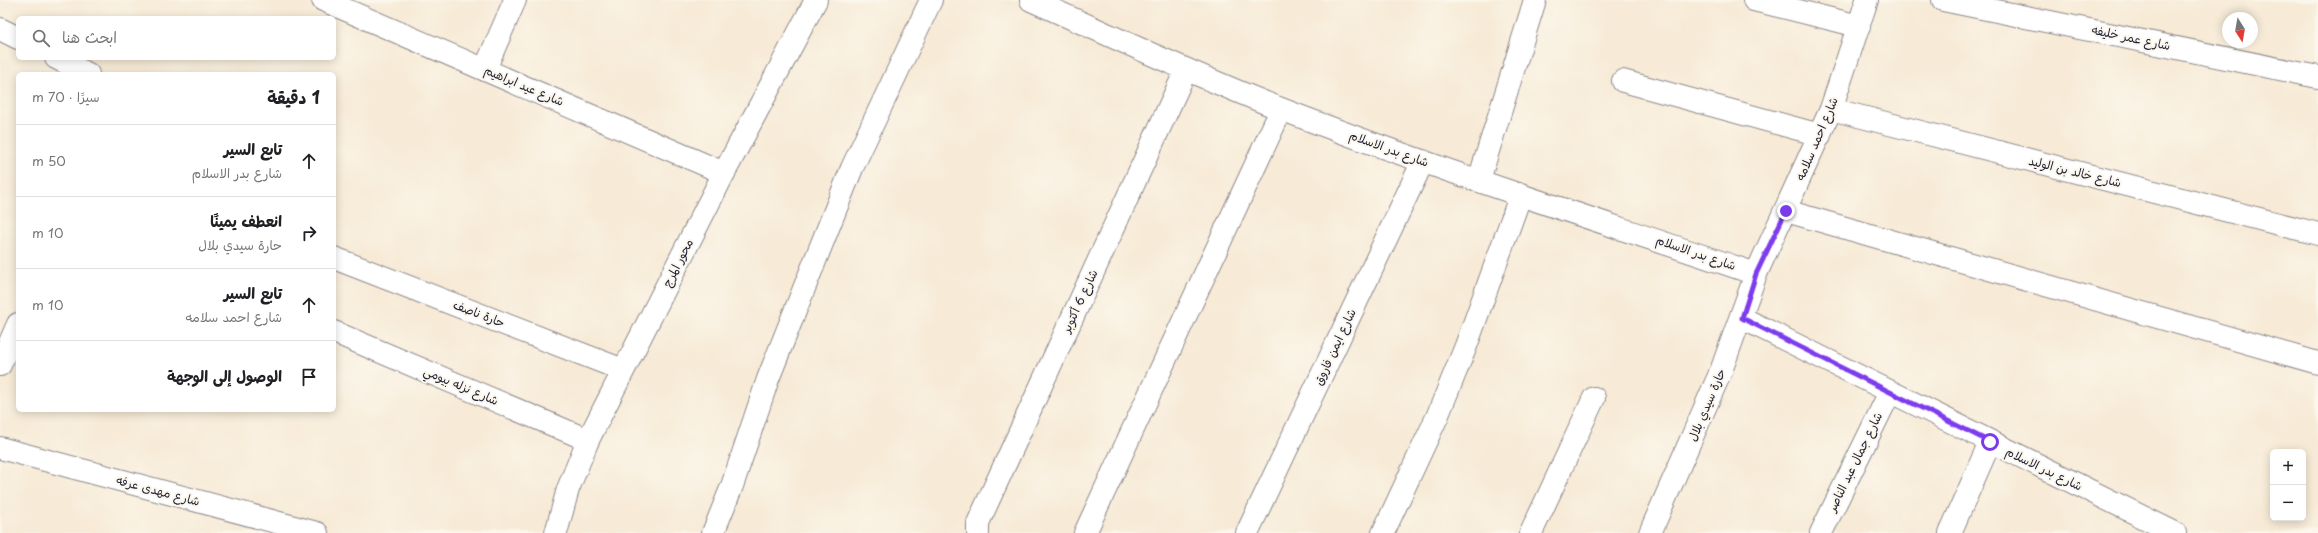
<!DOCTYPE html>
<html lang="ar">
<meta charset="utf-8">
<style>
:root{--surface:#fff;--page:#f2f2f2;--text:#202124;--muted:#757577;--line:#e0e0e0}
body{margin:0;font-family:"Playpen Sans","Playpen Sans Arabic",sans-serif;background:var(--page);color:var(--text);direction:rtl}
.controls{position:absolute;right:12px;bottom:12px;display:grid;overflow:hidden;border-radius:6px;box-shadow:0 2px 10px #0003}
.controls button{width:36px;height:36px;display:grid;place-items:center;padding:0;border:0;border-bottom:1px solid var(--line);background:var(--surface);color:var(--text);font:20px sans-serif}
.compass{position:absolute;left:2222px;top:12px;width:36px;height:36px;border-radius:50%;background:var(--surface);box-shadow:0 2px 10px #0003;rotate:169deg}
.stop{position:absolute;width:12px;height:12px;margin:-9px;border:3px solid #7c3aed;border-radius:50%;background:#fff}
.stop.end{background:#7c3aed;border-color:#fff;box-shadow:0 1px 4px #0008}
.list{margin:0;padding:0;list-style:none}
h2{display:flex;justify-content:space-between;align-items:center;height:52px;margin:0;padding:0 16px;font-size:17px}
h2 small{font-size:13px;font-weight:400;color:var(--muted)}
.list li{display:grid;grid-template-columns:26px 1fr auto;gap:12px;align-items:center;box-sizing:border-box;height:72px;padding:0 16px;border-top:1px solid var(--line)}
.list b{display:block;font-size:15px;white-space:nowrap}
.list p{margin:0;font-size:13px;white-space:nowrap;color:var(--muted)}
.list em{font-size:13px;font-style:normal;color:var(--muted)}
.icon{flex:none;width:22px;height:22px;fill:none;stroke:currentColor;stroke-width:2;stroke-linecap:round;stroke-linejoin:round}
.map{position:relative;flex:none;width:2318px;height:533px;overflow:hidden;direction:ltr}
.search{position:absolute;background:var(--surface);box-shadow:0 2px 10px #0003;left:16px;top:16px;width:320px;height:44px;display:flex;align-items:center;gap:10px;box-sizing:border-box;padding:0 14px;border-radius:6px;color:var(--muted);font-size:15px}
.panel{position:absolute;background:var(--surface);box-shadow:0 2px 10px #0003;left:16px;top:72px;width:320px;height:340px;border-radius:6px;direction:rtl}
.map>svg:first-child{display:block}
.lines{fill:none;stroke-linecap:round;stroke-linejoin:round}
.minor-casing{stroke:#8c8688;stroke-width:24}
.major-casing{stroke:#8c8688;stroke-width:24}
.minor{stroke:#fff;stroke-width:22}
.major{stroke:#fff;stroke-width:22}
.route{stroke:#7c3aed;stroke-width:5}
.labels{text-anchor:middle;stroke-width:4;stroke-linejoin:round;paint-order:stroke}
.street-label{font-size:12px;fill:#22223b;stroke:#fbf7ec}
</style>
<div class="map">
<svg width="2318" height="533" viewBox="0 0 2318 533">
<rect width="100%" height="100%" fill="#fbf7ec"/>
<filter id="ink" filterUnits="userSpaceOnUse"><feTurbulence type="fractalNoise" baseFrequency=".025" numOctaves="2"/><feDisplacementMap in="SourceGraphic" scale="8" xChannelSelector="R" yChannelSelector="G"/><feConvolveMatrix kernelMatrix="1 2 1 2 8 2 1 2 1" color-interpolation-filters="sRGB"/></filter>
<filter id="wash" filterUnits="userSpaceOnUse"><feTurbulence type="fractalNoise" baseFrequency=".012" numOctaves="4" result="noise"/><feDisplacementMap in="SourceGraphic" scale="16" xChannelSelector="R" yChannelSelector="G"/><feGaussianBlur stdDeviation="0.9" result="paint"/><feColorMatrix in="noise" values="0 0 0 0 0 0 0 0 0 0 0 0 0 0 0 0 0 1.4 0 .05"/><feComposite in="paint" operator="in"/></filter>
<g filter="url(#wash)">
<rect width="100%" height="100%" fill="#f7ead6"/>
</g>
<g filter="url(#ink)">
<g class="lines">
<defs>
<path id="minor" d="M323,0L724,173
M1031,0C1114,37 1196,76 1281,109C1437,170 1598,220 1756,274
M1754,0L1859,26
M1943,0L2318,77
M0,29L18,38
M56,58L88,74
M485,69L515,0
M1623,81L1820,135
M1831,109L2318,234
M1479,180L1535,0
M1786,211L2318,363
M334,258L623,370
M1742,318L2175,533
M334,332L588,440
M0,365L18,324
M0,448L317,533
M978,533V523L1186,70
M1085,533L1281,110
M1247,533L1423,161
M1383,533L1437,417L1466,346L1521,194
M1531,533L1594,398
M1650,533L1721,371L1756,274L1831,109L1867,0
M1821,533L1890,392
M1950,533L1990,442"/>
<path id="major" d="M556,533L568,489L588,440L724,173L816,0
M713,533L732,486L768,379L852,168L931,0"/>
</defs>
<!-- minor casing -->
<use href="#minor" class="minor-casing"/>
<!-- major casing -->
<use href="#major" class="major-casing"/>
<!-- minor -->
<use href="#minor" class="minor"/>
<!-- major -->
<use href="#major" class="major"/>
</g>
</g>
<g class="lines" filter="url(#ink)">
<!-- route -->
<path class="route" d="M1786,211L1756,274L1742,318L1990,442"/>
</g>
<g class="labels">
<!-- street labels -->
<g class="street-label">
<text transform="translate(2131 38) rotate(12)" y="4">شارع عمر خليفه</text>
<text transform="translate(524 86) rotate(23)" y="4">شارع عيد ابراهيم</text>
<text transform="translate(1817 139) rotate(-67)" y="4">شارع احمد سلامه</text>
<text transform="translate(1389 149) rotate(20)" y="4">شارع بدر الاسلام</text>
<text transform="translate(2075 172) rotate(14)" y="4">شارع خالد بن الوليد</text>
<text transform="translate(1696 253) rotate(19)" y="4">شارع بدر الاسلام</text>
<text transform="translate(678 263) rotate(-63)" y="4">محور المرج</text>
<text transform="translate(1080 301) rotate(-65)" y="4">شارع 6 أكتوبر</text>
<text transform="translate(479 314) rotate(21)" y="4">حارة ناصف</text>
<text transform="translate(1335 347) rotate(-65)" y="4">شارع ايمن فاروق</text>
<text transform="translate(461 386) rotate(23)" y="4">شارع نزله بيومي</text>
<text transform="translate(1707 405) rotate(-67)" y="4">حارة سيدي بلال</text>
<text transform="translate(1855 462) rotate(-64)" y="4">شارع جمال عبد الناصر</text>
<text transform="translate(2044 469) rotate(26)" y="4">شارع بدر الاسلام</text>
<text transform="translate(158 491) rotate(15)" y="4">شارع مهدى عرفه</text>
</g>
</g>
</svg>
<div class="controls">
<button>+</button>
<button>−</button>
</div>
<svg class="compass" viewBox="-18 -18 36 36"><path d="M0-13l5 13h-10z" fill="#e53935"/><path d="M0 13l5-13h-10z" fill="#757577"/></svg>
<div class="stop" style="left:1990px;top:442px"></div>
<div class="stop end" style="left:1786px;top:211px"></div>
<div class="search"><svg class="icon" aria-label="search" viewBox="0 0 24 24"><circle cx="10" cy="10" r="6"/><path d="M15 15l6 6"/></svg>ابحث هنا</div>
<section class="panel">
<h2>1 دقيقة<small>سيرًا · 70 m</small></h2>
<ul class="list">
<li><svg class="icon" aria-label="ahead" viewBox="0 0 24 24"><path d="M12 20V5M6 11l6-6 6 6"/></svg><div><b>تابع السير</b><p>شارع بدر الاسلام</p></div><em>50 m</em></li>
<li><svg class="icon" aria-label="right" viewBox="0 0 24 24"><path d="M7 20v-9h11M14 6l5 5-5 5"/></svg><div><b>انعطف يمينًا</b><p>حارة سيدي بلال</p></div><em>10 m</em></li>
<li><svg class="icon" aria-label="ahead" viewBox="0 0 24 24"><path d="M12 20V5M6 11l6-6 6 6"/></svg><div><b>تابع السير</b><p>شارع احمد سلامه</p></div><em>10 m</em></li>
<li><svg class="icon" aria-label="arrive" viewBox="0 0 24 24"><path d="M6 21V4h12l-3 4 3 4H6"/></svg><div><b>الوصول إلى الوجهة</b></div></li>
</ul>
</section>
</div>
